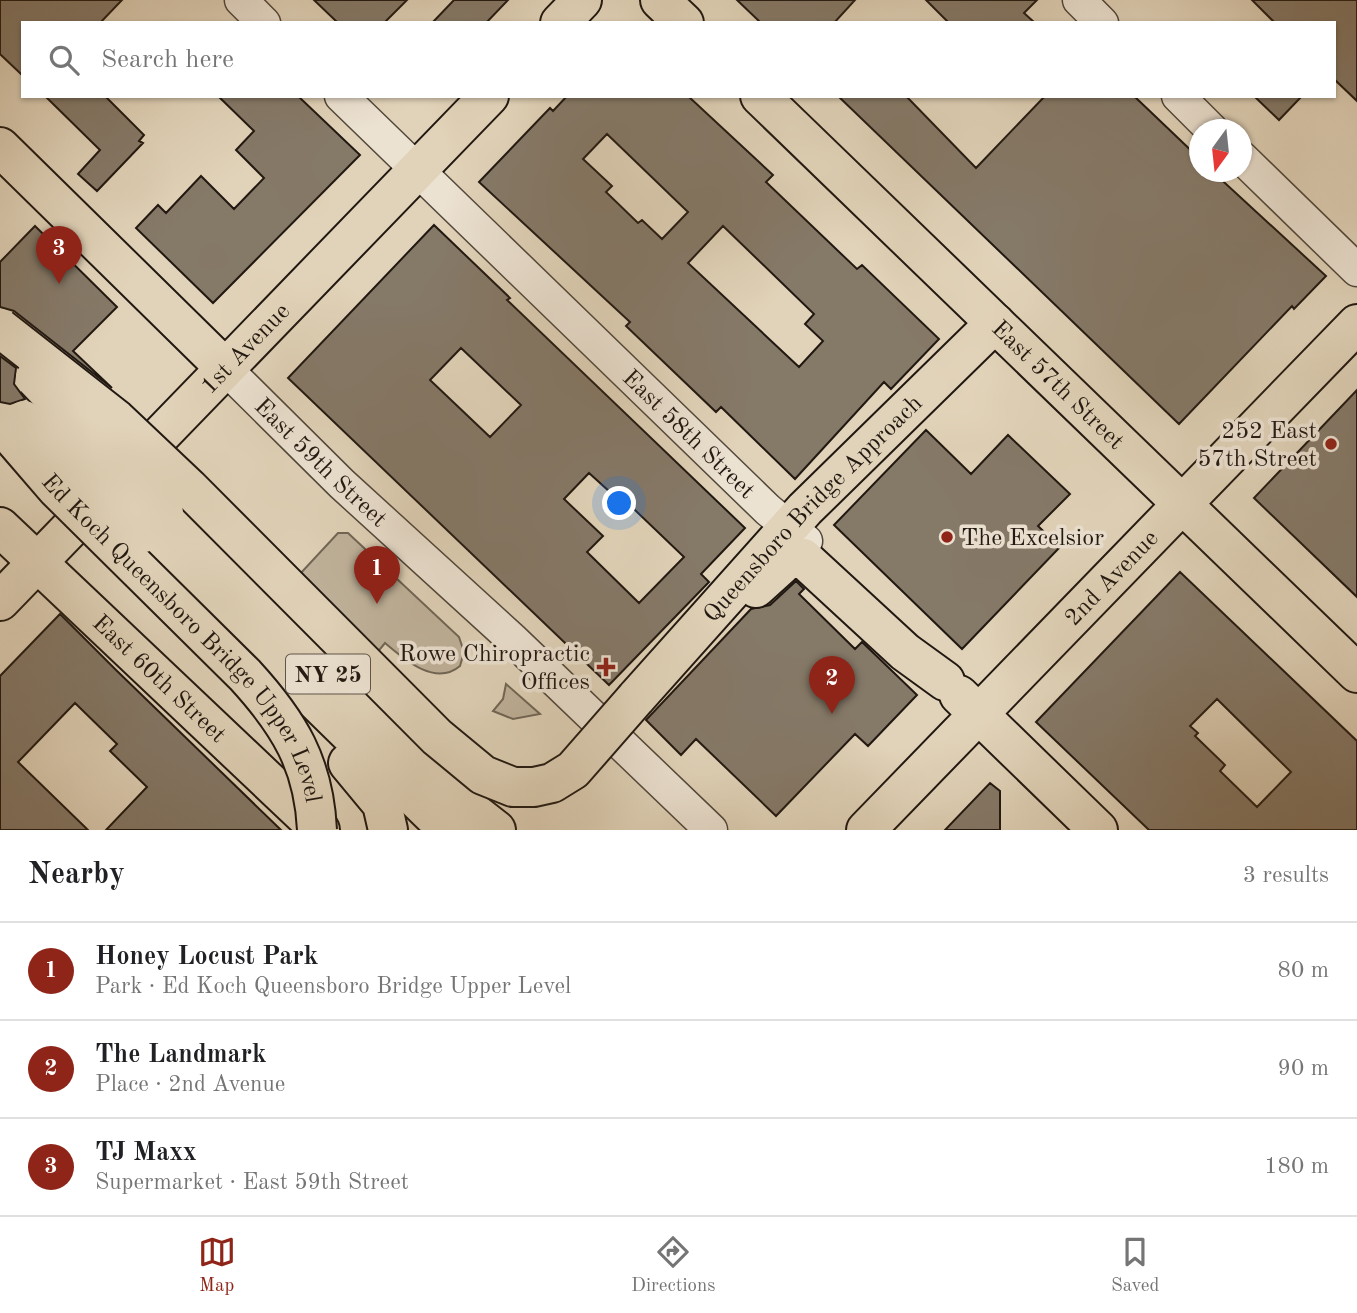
<!DOCTYPE html>
<meta charset="utf-8">
<style>
:root{--surface:#fff;--page:#f6f6f6;--text:#202124;--muted:#757577;--line:#e0e0e0;--accent:#8f2418}
body{margin:0;font-family:"Old Standard TT",serif;background:var(--page);color:var(--text)}
.compass{position:absolute;left:1189px;top:119px;width:63px;height:63px;border-radius:50%;background:var(--surface);box-shadow:0 2px 5px #0004;rotate:195deg}
.you{position:absolute;left:620px;top:504px;width:24px;height:24px;margin:-18px;border:5px solid #fff;border-radius:50%;background:#1a73e8;box-shadow:0 0 0 10px #1a73e833}
.badge{display:grid;place-items:center;width:46px;height:46px;border-radius:50%;background:var(--accent);color:#fff;font-size:23px;font-weight:700}
.pin{position:absolute;translate:-50% -58px;filter:drop-shadow(0 2px 4px #0008)}
.pin::after{content:'';position:absolute;top:37px;width:24px;height:21px;background:inherit;clip-path:polygon(0 0,100% 0,50% 100%)}
.list{margin:0;padding:0;list-style:none}
h2{display:flex;justify-content:space-between;align-items:center;height:91px;margin:0;padding:0 28px;font-size:30px}
h2 small{font-size:23px;font-weight:400;color:var(--muted)}
.list li{display:grid;grid-template-columns:46px 1fr auto;gap:21px;align-items:center;box-sizing:border-box;height:98px;padding:0 28px;border-top:2px solid var(--line)}
.list b{display:block;font-size:26px;white-space:nowrap}
.list p{margin:0;font-size:23px;white-space:nowrap;color:var(--muted)}
.list em{font-size:23px;font-style:normal;color:var(--muted)}
.icon{flex:none;width:38px;height:38px;fill:none;stroke:currentColor;stroke-width:2;stroke-linecap:round;stroke-linejoin:round}
.map{position:relative;flex:none;width:1357px;height:830px;overflow:hidden}
.search{position:absolute;background:var(--surface);box-shadow:0 2px 5px #0004;left:21px;right:21px;top:21px;height:77px;display:flex;align-items:center;gap:18px;box-sizing:border-box;padding:0 24px;border-radius:0px;color:var(--muted);font-size:26px}
.sheet{height:385px;background:var(--surface)}
nav{display:flex;justify-content:space-around;align-items:center;box-sizing:border-box;height:98px;border-top:2px solid var(--line);background:var(--surface);font-size:19px;color:var(--muted)}
nav a{display:grid;justify-items:center;gap:4px}
nav .on{color:var(--accent)}
.map>svg:first-child{display:block}
.green{fill:#c0b39c;stroke:#706656;stroke-width:2}
.building{fill:#857968;stroke:#211811;stroke-width:2;fill-rule:evenodd}
.lines{fill:none;stroke-linecap:round;stroke-linejoin:round}
.minor-casing{stroke:#51473b;stroke-width:35}
.major-casing{stroke:#211811;stroke-width:42}
.highway-casing{stroke:#211811;stroke-width:42}
.minor{stroke:#ece2d2;stroke-width:32}
.major{stroke:#e1d3b9;stroke-width:38}
.highway{stroke:#e1d3b9;stroke-width:38}
.highway-bridge-casing{stroke:#211811;stroke-width:42;stroke-linecap:butt}
.highway-bridge{stroke:#e1d3b9;stroke-width:38}
.poi-dot{fill:#8f2418;stroke:#ece2d2;stroke-width:2.5}
.labels{text-anchor:middle;stroke-width:7;stroke-linejoin:round;paint-order:stroke}
.shield{fill:#ece2d2;stroke:#5e554b;stroke-width:2}
.shield-label{font-size:23px;font-weight:bold;fill:#211811}
.street-label{font-size:24px;fill:#211811;stroke:#ece2d2}
.poi-label{font-size:24px;fill:#211811;stroke:#ece2d2;text-anchor:end}
</style>
<div class="map">
<svg width="1357" height="830" viewBox="0 0 1357 830">
<rect width="100%" height="100%" fill="#e1d3b9"/>
<filter id="stains"><feTurbulence type="fractalNoise" baseFrequency=".00286" numOctaves="4"/><feColorMatrix values="0 0 0 0 .2 0 0 0 0 .09 0 0 0 0 .02 0 0 0 .5 -.17"/></filter>
<radialGradient id="worn" r=".72"><stop offset=".6" stop-color="#630" stop-opacity="0"/><stop offset="1" stop-color="#630" stop-opacity=".3"/></radialGradient>
<!-- green -->
<path class="green" d="M338,533H348L459,637L464,652L460,666C435,687 404,659 385,643L376,654L299,575Z
M506,684L540,714L513,719L493,711L503,699Z"/>
<!-- building -->
<path class="building" d="M0,0H122L100,23H23V76L0,54Z
M314,0H407L384,23H338Z
M454,0H508L486,23H432Z
M737,0H855L834,23H761Z
M926,0H1037L1024,13L1035,23H949Z
M1252,0H1357V101L1334,79V23H1275Z
M45,96H105L144,135L139,141L143,143L97,191L78,174L100,150Z
M218,96H298L360,155L213,303L136,228L158,205L166,213L201,176L234,209L264,178L236,150L254,131Z
M567,96H688L773,175L766,182L857,269L862,265L939,339L891,389L884,382L795,479L721,407L716,412L626,326L630,322L479,182L550,108L553,111ZM607,134L688,212L662,239L642,220L638,223L606,192L612,186L583,159ZM723,226L814,314L805,324L823,341L799,367L688,263Z
M838,96H906L976,168L1045,96H1134L1200,159V172H1213L1326,276L1294,309L1292,306L1179,424Z
M1254,96H1302L1279,120Z
M434,225L510,298L507,300L745,528L701,574L709,582L609,685L288,378ZM461,348L521,405L490,437L430,380ZM589,473L610,492L613,489L684,557L639,603L587,552L603,536L564,499Z
M35,226L117,307L73,351L112,388L14,311L0,307V262Z
M0,356L16,368L14,384L25,399L10,404L0,402Z
M1357,390V597L1254,498Z
M926,430L971,474L1008,435L1070,494L1038,526L1060,547L962,649L834,525Z
M1180,572L1357,741V830H1149L1036,722ZM1217,699L1291,772L1257,807L1220,771L1225,765L1195,736L1198,733L1190,726Z
M796,581L804,589L799,594L855,649L862,642L917,695L868,746L855,734L776,816L696,739L681,755L646,720L751,609L770,605Z
M60,614L115,669L281,830H106L147,787L110,751L117,744L75,703L18,762L88,830H0V676Z
M990,783L1000,791V830H945Z"/>
<g class="lines">
<defs>
<g id="minor">
<path d="M241,0L264,23"/>
<path d="M1079,0L1102,23"/>
<path id="s1" d="M341,96L768,510L806,541"/>
<path d="M1178,96L1212,130"/>
<path d="M1242,158L1357,270"/>
<path id="s2" d="M224,367L342,484L512,639L711,830"/>
</g>
<g id="major">
<path d="M660,0L684,23"/>
<path d="M560,23L582,0"/>
<path id="s3" d="M760,96L1357,673"/>
<path d="M0,147L224,367"/>
<path id="s4" d="M0,527L320,830"/>
<path id="s5" d="M0,601L489,96"/>
<path d="M959,695L1098,830"/>
<path id="s6" d="M866,830L1357,324"/>
</g>
<g id="highway">
<path d="M164,513L455,798L496,830"/>
<path d="M144,533L448,830"/>
<path d="M756,588L787,560L803,558L905,652L945,681"/>
<path id="s7" d="M636,698L805,509L995,323"/>
<path d="M348,763L382,804L388,830"/>
</g>
</defs>
<!-- minor casing -->
<use href="#minor" class="minor-casing"/>
<!-- major casing -->
<use href="#major" class="major-casing"/>
<!-- highway casing -->
<use href="#highway" class="highway-casing"/>
<!-- minor -->
<use href="#minor" class="minor"/>
<!-- major -->
<use href="#major" class="major"/>
<!-- highway -->
<use href="#highway" class="highway"/>
<defs>
<g id="highway-bridge">
<path d="M0,328L116,419L189,488L437,737L483,775L513,787H534L552,783L573,770L636,698"/>
<path d="M35,378L164,513"/>
<path d="M24,420L144,533"/>
<path id="s8" d="M0,423L57,489L245,675C289,723 314,764 317,830"/>
</g>
</defs>
<!-- highway-bridge casing -->
<use href="#highway-bridge" class="highway-bridge-casing"/>
<!-- highway-bridge -->
<use href="#highway-bridge" class="highway-bridge"/>
</g>
<!-- markers -->
<g class="poi-dot">
<circle cx="1331" cy="444" r="7"/>
<circle cx="947" cy="537" r="7"/>
<path d="M602.5 656.5h7v7h7v7h-7v7h-7v-7h-7v-7h7z"/>
</g>
<g class="labels">
<!-- shield labels -->
<rect class="shield" x="286" y="654.5" width="84" height="39" rx="5"/>
<g class="shield-label">
<text x="328" y="682">NY 25</text>
</g>
<!-- street labels -->
<g class="street-label">
<text dy="8" stroke="none"><textPath href="#s5" startOffset="352">1st Avenue</textPath></text>
<text dy="8" stroke="none"><textPath href="#s3" startOffset="415">East 57th Street</textPath></text>
<text dy="8" stroke="none"><textPath href="#s1" startOffset="485">East 58th Street</textPath></text>
<text dy="8" stroke="none"><textPath href="#s2" startOffset="136">East 59th Street</textPath></text>
<text dy="8" stroke="none"><textPath href="#s7" startOffset="259">Queensboro Bridge Approach</textPath></text>
<text dy="8" stroke="none"><textPath href="#s6" startOffset="352">2nd Avenue</textPath></text>
<text dy="8" stroke="none"><textPath href="#s8" startOffset="285">Ed Koch Queensboro Bridge Upper Level</textPath></text>
<text dy="8" stroke="none"><textPath href="#s4" startOffset="220">East 60th Street</textPath></text>
</g>
<!-- poi labels -->
<g class="poi-label">
<text x="1317" y="438">252 East<tspan x="1317" dy="28">57th Street</tspan></text>
<text x="961" y="545" text-anchor="start">The Excelsior</text>
<text x="590" y="661">Rowe Chiropractic<tspan x="590" dy="28">Offices</tspan></text>
</g>
</g>
<rect width="100%" height="100%" filter="url(#stains)"/>
<rect width="100%" height="100%" fill="url(#worn)"/>
</svg>
<svg class="compass" viewBox="-18 -18 36 36"><path d="M0-13l5 13h-10z" fill="#e53935"/><path d="M0 13l5-13h-10z" fill="#757577"/></svg>
<div class="you"></div>
<div class="pin badge" style="left:377px;top:604px">1</div>
<div class="pin badge" style="left:832px;top:714px">2</div>
<div class="pin badge" style="left:59px;top:284px">3</div>
<div class="search"><svg class="icon" aria-label="search" viewBox="0 0 24 24"><circle cx="10" cy="10" r="6"/><path d="M15 15l6 6"/></svg>Search here</div>
</div>
<section class="sheet">
<h2>Nearby<small>3 results</small></h2>
<ul class="list">
<li><span class="badge">1</span><div><b>Honey Locust Park</b><p>Park · Ed Koch Queensboro Bridge Upper Level</p></div><em>80 m</em></li>
<li><span class="badge">2</span><div><b>The Landmark</b><p>Place · 2nd Avenue</p></div><em>90 m</em></li>
<li><span class="badge">3</span><div><b>TJ Maxx</b><p>Supermarket · East 59th Street</p></div><em>180 m</em></li>
</ul>
</section>
<nav>
<a class="on"><svg class="icon" aria-label="map" viewBox="0 0 24 24"><path d="M3 6l6-2 6 2 6-2v14l-6 2-6-2-6 2zM9 4v14M15 6v14"/></svg>Map</a>
<a><svg class="icon" aria-label="directions" viewBox="0 0 24 24"><path d="M12 3l9 9-9 9-9-9zM9 14v-3h6M13 9l2 2-2 2"/></svg>Directions</a>
<a><svg class="icon" aria-label="saved" viewBox="0 0 24 24"><path d="M7 4h10v16l-5-4-5 4z"/></svg>Saved</a>
</nav>
